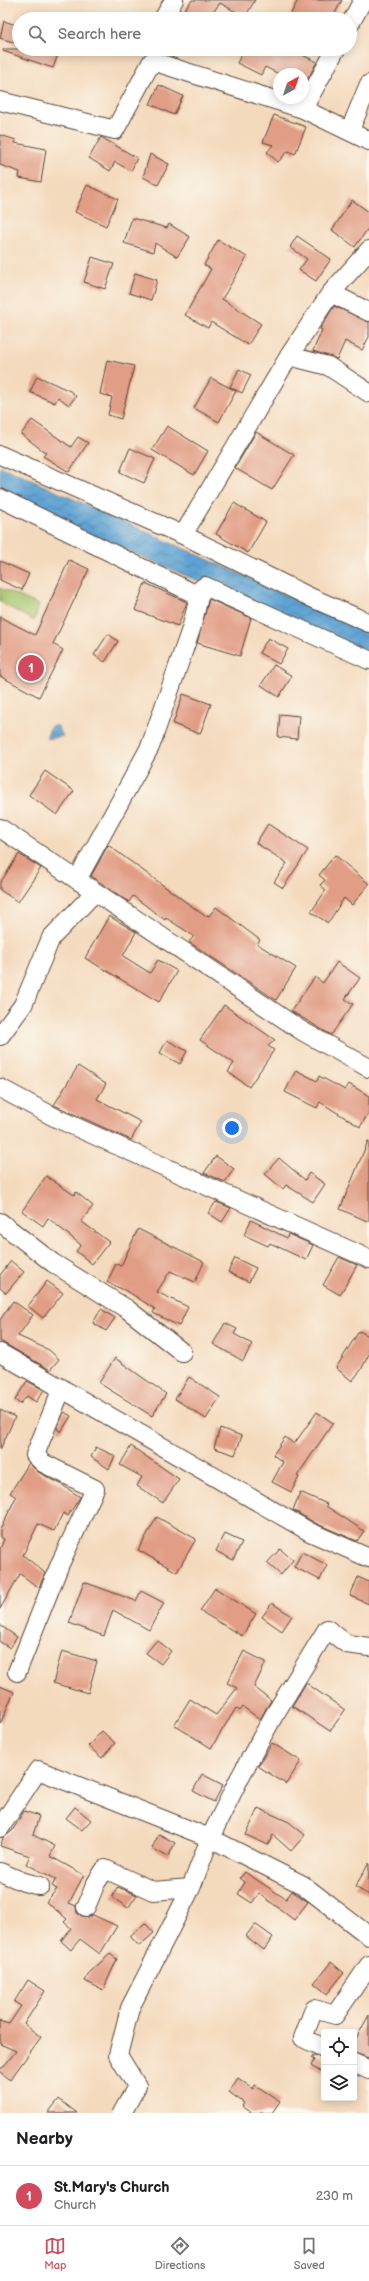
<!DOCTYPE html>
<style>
:root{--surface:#fff;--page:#f6f6f6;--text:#202124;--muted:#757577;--line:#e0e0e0;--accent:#d1495b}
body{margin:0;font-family:"Balsamiq Sans",sans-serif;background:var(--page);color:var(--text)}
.controls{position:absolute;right:12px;bottom:12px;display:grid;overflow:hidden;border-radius:4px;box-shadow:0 2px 10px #0003}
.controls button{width:36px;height:36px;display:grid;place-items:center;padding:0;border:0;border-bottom:1px solid var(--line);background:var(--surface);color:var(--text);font:20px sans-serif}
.compass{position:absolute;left:273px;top:68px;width:36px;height:36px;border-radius:50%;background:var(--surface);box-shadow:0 2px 10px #0003;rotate:40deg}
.you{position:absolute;left:232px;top:1128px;width:14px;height:14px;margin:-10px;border:3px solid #fff;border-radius:50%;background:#1a73e8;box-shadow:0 0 0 6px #1a73e833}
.badge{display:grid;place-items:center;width:26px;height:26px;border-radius:50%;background:var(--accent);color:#fff;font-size:13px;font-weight:700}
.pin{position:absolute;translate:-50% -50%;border:2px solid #fff;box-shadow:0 1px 4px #0006}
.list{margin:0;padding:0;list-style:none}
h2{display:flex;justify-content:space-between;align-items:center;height:52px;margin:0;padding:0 16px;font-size:17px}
h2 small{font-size:13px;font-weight:400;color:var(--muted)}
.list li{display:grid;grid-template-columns:26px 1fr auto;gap:12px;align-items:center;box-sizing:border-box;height:60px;padding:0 16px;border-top:1px solid var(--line)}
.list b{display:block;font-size:15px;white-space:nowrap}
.list p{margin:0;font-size:13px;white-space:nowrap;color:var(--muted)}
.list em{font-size:13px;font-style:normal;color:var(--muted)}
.icon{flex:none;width:22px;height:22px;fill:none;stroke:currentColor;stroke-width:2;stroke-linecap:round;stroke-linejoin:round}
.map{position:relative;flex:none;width:369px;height:2113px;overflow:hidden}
.search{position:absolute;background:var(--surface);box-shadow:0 2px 10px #0003;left:12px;right:12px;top:12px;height:44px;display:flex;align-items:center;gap:10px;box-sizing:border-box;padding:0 14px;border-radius:22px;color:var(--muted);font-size:15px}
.sheet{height:112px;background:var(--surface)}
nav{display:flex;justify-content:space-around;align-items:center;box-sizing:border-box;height:56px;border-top:1px solid var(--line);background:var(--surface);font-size:11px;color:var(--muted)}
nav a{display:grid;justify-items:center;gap:2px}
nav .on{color:var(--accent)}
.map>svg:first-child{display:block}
.park{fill:#a4c36a;stroke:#707644}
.water{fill:url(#water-waves);stroke:#4c6678}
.building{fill:#e19d85}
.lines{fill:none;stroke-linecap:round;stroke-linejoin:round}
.minor-casing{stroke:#574436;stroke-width:20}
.minor{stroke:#fff;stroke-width:18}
</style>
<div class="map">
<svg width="369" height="2113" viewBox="0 0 369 2113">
<defs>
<pattern id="water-waves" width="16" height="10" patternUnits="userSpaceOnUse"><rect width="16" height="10" fill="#5ea3d3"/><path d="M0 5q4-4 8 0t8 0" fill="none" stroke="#4f85ab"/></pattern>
</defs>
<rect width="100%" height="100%" fill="#fbf7ec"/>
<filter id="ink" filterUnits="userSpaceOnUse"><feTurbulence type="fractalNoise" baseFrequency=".025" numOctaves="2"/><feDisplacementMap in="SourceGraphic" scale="8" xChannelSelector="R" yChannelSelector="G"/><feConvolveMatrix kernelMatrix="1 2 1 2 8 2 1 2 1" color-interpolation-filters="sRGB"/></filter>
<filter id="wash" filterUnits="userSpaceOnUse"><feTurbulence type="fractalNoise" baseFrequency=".012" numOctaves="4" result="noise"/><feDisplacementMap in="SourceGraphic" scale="16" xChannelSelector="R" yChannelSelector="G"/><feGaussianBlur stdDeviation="0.9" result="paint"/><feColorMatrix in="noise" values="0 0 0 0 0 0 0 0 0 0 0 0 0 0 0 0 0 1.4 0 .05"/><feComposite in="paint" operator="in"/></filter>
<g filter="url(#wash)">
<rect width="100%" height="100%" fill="#f4dabd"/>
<!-- park -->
<path class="park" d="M0,588L39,605L34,621L0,602Z"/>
<!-- water -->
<path class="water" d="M0,466L369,632V655L69,525L0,492Z
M51,726H58L59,731L63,736L46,739Z"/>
<g id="blocks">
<!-- building -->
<path class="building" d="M192,0H255L245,17L220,3L208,19H177Z
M298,0H342L332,19H288Z
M4,21L19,26V44L0,38Z
M4,49H60L53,68L3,51Z
M244,49H290L317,62L303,87V74H279L265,67L261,75L237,63Z
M159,85L183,96L174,115L150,104Z
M274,115L306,127L295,154L288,151L278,162L267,152L273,145L263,142Z
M0,135L16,140L15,143L46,149L41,182L19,178L20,172L0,165Z
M101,137L137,158L131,171L115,162L110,171L89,158Z
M150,154L169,164L158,185L143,177Z
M87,185L118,199L106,226L75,212Z
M352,200L369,212V227L355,247L332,230Z
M132,218L167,228L169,224L190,237L177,257L155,243L153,252L124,243Z
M297,236L331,259L316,281L299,270L307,259L290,247Z
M218,240L247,257L222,299L261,324L248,345L211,322L208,328L185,315L211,269L204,265Z
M92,257L114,264L105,289L84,282Z
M135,273L157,280L151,300L129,293Z
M334,306L369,322V337L362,350L345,341L337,359L313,351L322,330L320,329Z
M107,360L134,366L121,419L108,415L112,397L100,394Z
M239,369L251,375L242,393L230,387Z
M37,376L70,391L76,396L69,405L58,397L55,403L30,392Z
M211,378L236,391L219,422L194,408Z
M32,420L71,447L78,437L88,443L69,472L43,456L46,453L21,434Z
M167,426L208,451L194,475L152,450Z
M256,432L294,455L272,490L235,468Z
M130,448L155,459L144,483L120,472Z
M234,503L266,522L248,553L216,534Z
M69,560L89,569L53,644L63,650L39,697L0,676V617L35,635Z
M0,561L29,574L22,590L0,580Z
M145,583L187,602L178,626L135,610Z
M209,599L251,618L240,656L197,643Z
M108,634L118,641L105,662L94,655Z
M268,638L288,649L279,664L259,653Z
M274,665L292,676L279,697L261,685Z
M183,694L211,704L200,734L173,724Z
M280,714L299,716L297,739L278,737Z
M45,771L74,791L57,815L29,795Z
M268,824L308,850L283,888L274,882L287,863L256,843Z
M108,845L205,916L206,915L209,916L216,907L260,940L257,944L296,968L276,1000L189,942L194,936L166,918L165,920L133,896L129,902L91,876Z
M19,854L41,868L18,902L0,890V883Z
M335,855L369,884L352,905L344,898L328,923L311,912L326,890L320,885L325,880L319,875Z
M109,916L136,932L123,956L150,973L158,960L177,971L159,1002L85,958Z
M337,962L360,978L345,999L353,1004L331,1035L291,1011L315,977L323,983Z
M224,1005L275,1040L268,1046L274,1050L249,1087L228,1072L234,1063L200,1040Z
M167,1040L187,1051L180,1064L160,1053Z
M78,1066L106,1084L97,1099L141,1122L131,1140L54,1105Z
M296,1070L317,1081L319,1076L345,1090L349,1084L369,1096V1112L360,1127L320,1102L317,1108L285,1092Z
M368,1141H369V1222L340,1209Z
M216,1156L234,1169L225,1182L204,1173Z
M279,1158L305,1180L309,1173L325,1184L313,1202L286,1185L283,1189L265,1174Z
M46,1176L74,1195L76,1192L93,1206L81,1221L109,1242L92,1264L76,1251L81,1245L48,1218L43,1226L22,1211Z
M216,1202L231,1208L222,1222L208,1213Z
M251,1220L287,1238L288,1234L313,1245L306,1260L270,1243L268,1246L244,1235Z
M138,1229L204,1262L195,1282L170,1271L157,1292L188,1307L179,1326L153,1313L155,1309L130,1293L107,1282L116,1264L121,1266Z
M339,1257L357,1265L340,1295L323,1285Z
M235,1258L256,1268L249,1282L228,1272Z
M11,1261L24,1272L6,1293L0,1288V1275Z
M47,1281L63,1293L43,1318L28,1306Z
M13,1301L33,1315L18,1336L49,1350L59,1359L50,1370L0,1341V1320Z
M101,1309L115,1318L106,1331L93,1323Z
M225,1323L237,1329L234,1334L252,1344L243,1361L213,1344Z
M359,1331L369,1336V1354L361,1370L352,1381L336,1368Z
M115,1358L166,1394L152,1416L99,1383Z
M189,1377L220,1397L206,1419L175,1399Z
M27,1381L44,1390L36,1402L27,1396L20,1404L15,1400Z
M0,1410L15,1417L0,1450Z
M64,1412L71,1416L61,1432L57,1429Z
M317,1412L333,1423L297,1476L299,1477L291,1492L272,1482L283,1462L273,1455L285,1437L294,1444Z
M220,1428L242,1436L235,1455L214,1448Z
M131,1446L179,1479L163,1503L137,1486L142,1477L120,1465Z
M96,1447L115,1456L109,1469L91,1457Z
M29,1463L38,1472L61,1484L80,1497L68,1516L63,1513L54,1531L38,1524L23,1555L45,1573L39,1588L20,1574L0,1609V1549L4,1539L0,1537V1530L16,1497L10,1493Z
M300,1492L327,1504L326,1506L364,1531L357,1541L315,1523L293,1510Z
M157,1517L196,1539L177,1572L138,1550Z
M225,1534L242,1542L233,1560L216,1551Z
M280,1549L293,1560L281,1575L267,1563Z
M302,1552L327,1565L320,1580L294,1567Z
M358,1577L369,1582V1604L350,1596Z
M84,1582L136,1601L141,1591L164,1603L149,1630L113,1610L104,1636L69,1623Z
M215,1588L256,1614L242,1636L200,1611Z
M272,1603L292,1616L282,1631L262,1617Z
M0,1625L17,1637L10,1648L0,1642Z
M157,1640L171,1651L161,1664L146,1653Z
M62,1651L97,1661L88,1693L53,1683Z
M244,1651L266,1662L254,1687L271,1700L260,1719L243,1707L240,1711L236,1708L211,1748L174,1725L190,1699L216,1715L237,1688L227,1683Z
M306,1683L345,1710L330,1731L292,1706Z
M0,1686L14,1692L0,1724Z
M102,1731L115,1743L102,1758L88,1746Z
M272,1743L301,1761L286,1784L258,1766Z
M202,1774L223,1785L214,1802L193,1791Z
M75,1807L91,1820L82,1830L66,1818Z
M258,1808L289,1822L305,1835L291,1851L273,1835L268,1845L246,1835Z
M24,1811L39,1816L33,1835L55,1846L50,1856L84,1875L69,1903L76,1906L77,1913L82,1916L88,1917L93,1915L117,1926L100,1954L80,1939L71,1950L61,1941L71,1928L64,1922L67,1919L46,1902L57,1889L52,1886L56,1879L26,1864L30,1856L0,1846L3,1838L12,1831Z
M159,1834L175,1843L168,1857L152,1848Z
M369,1863V1895L355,1887Z
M245,1872L286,1899L292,1891L308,1902L294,1920L259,1893L252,1903L238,1894L245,1882L240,1878Z
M118,1887L137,1895L128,1908L112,1897Z
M145,1923L154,1933L139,1946L130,1936Z
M255,1924L273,1937L264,1950L246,1936Z
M110,1954L117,1959L103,1990L85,1981L90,1972Z
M331,1962L344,1973L327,1994L314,1983Z
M28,1980L45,1991L24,2024L41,2037L10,2080L0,2071L16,2051L0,2044V2021L9,2024L21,2006L14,2002Z
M369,2015V2058L354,2053V2042Z
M313,2055L324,2058V2074L311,2066L314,2060L311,2058Z
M238,2078L253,2089L255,2085L280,2101L272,2113H252L242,2106L244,2103L229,2092Z
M59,2099L77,2113H48Z"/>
</g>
</g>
<g filter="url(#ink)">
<use href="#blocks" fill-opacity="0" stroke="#574436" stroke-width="1"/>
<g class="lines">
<defs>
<path id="minor" d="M163,19L174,0
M350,24L363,0
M0,101L115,130L152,61L303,109L369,141
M303,109L336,49
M350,130L369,84
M331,293L369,312
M289,356L328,366L369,393
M0,455L183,535L289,356L330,294L369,250
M0,498L199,596
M183,535L312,598L369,623
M0,828L302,1031L369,1068
M77,880L150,747L191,629L201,589L205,586L369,660
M0,1036L23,1005L51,938L95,892
M0,1088L56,1118L369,1259
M0,1222L53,1263L127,1309L182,1352
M0,1353L310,1532L369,1558
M17,1672L60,1564L95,1489L43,1463L35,1455L62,1388
M0,1828L38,1770L210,1838L303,1885L369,1936
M0,1872L24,1882L40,1886
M86,1907L96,1883L105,1869L153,1891L191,1888
M324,2048L303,2038L314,2009L335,2015L369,1965
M354,2063L369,2070
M122,2113L137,2086L118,2055L130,2008L191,1888L210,1838L240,1777L273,1717L327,1629L347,1644L369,1647"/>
</defs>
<!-- minor casing -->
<use href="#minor" class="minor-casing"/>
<!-- minor -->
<use href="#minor" class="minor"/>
</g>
</g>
</svg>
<div class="controls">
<button><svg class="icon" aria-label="locate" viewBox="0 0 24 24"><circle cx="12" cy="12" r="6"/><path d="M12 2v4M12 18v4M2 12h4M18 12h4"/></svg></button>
<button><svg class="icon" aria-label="layers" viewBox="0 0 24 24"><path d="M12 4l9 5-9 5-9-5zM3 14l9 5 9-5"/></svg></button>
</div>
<svg class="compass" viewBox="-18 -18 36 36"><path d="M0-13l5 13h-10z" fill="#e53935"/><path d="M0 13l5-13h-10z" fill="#757577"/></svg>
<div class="you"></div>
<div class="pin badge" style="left:31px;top:668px">1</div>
<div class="search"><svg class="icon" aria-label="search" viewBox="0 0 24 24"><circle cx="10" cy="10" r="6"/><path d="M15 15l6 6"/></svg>Search here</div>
</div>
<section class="sheet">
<h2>Nearby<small></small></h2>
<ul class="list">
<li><span class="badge">1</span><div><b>St.Mary's Church</b><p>Church</p></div><em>230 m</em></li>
</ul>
</section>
<nav>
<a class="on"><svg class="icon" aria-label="map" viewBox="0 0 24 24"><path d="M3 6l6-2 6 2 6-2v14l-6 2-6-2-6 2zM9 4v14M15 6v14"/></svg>Map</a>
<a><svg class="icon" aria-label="directions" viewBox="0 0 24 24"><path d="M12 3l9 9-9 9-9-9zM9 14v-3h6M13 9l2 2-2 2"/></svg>Directions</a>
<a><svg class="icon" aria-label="saved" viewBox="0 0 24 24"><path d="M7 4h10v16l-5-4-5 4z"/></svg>Saved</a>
</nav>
